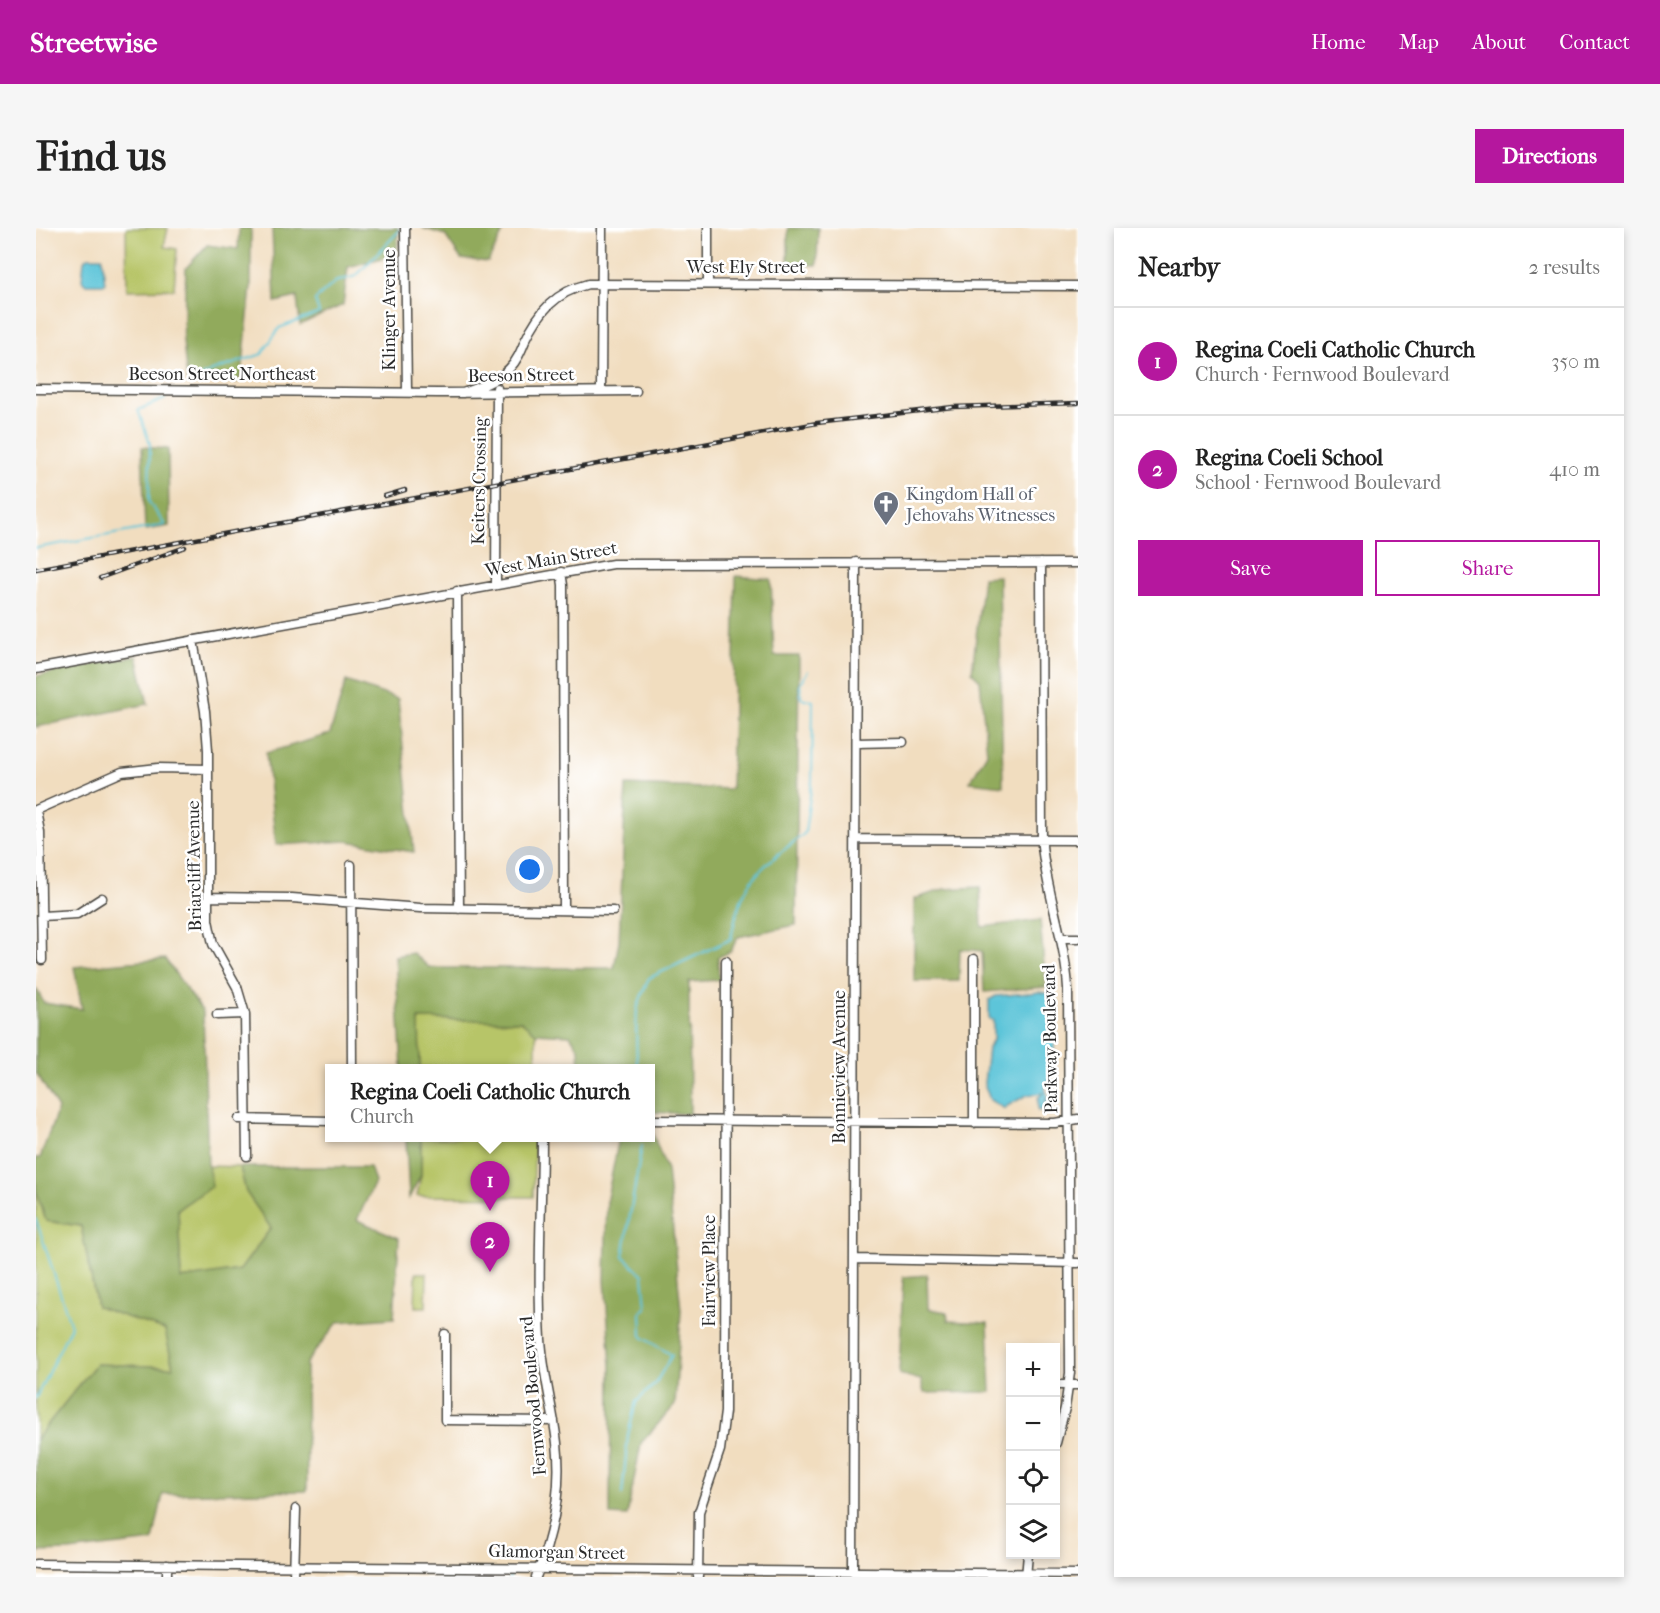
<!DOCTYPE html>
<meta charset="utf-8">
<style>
:root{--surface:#fff;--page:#f6f6f6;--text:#222;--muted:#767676;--line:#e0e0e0;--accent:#b5179e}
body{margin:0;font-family:"IM FELL French Canon",serif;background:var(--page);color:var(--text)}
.controls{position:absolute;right:18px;bottom:18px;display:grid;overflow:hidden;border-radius:0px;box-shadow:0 3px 9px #0003}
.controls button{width:54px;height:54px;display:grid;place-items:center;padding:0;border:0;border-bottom:2px solid var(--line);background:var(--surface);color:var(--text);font:30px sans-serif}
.you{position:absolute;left:494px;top:642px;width:21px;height:21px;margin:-15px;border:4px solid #fff;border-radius:50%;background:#1a73e8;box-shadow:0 0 0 9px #1a73e833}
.badge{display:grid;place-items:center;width:39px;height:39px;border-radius:50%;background:var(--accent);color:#fff;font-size:20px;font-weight:700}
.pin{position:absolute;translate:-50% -50px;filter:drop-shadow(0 2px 3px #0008)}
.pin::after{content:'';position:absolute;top:32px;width:21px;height:18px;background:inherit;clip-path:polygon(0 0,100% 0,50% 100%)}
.popup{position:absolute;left:289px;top:836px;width:330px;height:78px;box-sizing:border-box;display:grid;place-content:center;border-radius:0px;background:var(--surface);filter:drop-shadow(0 2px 4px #0005);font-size:20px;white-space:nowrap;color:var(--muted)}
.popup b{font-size:22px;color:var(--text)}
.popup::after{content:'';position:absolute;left:50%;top:100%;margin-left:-12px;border:12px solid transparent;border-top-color:var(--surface)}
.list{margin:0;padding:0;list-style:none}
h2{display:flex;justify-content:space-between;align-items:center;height:78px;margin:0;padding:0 24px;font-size:26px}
h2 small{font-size:20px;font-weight:400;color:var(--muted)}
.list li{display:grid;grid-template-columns:39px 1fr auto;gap:18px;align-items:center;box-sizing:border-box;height:108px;padding:0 24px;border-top:2px solid var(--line)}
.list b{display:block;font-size:22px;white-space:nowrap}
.list p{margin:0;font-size:20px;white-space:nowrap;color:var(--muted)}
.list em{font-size:20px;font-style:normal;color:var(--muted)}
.actions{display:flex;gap:12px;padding:18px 24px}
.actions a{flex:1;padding:14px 0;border:2px solid var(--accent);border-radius:0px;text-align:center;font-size:21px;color:var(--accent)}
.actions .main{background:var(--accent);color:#fff}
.icon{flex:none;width:33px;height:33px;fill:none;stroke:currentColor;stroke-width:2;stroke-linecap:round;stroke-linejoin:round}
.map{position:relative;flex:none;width:1042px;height:1349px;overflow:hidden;border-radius:0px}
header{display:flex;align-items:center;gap:36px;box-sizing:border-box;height:84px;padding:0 30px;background:var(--accent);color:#fff}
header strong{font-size:28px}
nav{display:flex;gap:33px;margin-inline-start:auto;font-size:21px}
.intro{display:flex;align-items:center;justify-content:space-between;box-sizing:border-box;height:144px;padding:0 36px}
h1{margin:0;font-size:42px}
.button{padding:15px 27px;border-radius:0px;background:var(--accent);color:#fff;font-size:21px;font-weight:700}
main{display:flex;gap:36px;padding:0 36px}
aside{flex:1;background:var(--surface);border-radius:0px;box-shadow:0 3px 9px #0003}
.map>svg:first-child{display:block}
.green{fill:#b7c567;stroke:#717849;stroke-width:1.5}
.forest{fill:#91aa5c;stroke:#5e6a44;stroke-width:1.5}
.water{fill:#5dc5d9;stroke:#447882;stroke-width:1.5}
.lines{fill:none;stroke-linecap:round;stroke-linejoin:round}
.stream{stroke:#5dc5d9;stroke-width:2}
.minor-casing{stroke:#494641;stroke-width:11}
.minor{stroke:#fff;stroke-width:8}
.rail-casing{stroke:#2b2b2b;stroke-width:4.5}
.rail{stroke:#fff;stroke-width:2;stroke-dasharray:7;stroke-linecap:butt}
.labels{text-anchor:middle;stroke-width:5;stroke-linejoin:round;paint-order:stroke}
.street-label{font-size:18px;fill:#2b2b2b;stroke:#fff}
.worship-label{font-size:18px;fill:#5b616d;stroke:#fff;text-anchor:start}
</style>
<header>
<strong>Streetwise</strong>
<nav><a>Home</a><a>Map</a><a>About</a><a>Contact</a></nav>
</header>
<div class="intro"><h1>Find us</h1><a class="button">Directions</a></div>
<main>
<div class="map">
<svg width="1042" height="1349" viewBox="0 0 1042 1349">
<rect width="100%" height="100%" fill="#fff"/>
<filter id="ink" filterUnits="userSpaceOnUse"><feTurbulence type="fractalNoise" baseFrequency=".0167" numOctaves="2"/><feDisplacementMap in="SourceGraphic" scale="12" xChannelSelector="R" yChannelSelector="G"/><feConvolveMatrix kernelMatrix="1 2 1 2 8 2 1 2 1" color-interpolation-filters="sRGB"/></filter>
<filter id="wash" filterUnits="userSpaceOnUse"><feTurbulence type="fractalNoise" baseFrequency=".008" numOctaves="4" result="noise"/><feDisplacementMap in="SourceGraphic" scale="24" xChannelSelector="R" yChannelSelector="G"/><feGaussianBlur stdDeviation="1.35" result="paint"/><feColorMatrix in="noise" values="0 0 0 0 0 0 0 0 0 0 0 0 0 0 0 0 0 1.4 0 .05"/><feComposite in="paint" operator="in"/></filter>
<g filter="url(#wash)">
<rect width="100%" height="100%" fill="#f1ddbf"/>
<!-- green -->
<path class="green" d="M90,0H132L128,19L141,21L138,61L91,62Z
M383,791L485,793L500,805V840H384Z
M385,910H499L497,969L381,968L385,947Z
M172,938L204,939L210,964L235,1000L204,1042L145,1051L142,981L176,958Z
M0,962L10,993L45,998L61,1079L129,1102L137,1139L60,1136L0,1211Z
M380,1045H391L390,1079H379Z"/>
<!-- forest -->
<path class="forest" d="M203,0H215V59L206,146L201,154L151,153L147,113L150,40L171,17L202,21Z
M236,0H362L361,26L312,39L307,77L264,97L261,69L239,74Z
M386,0H469L452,34L425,31L409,7Z
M752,0H782L781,37L752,36Z
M106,219L132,221L133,298L109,302Z
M700,348L735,351L738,428H763L760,697L702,709L694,724L682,729L683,752L653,754L654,886L615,884L614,840H544L543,821L534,807L500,805L485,793L383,791L384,840H366L359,728L377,725L394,740H578L583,713L590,557L695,561Z
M963,348L967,558L934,554L951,525L944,452L936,444L947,349Z
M101,428L112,476L0,499V448Z
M310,453L362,471L378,624L311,613L240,617L230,525L294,506Z
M944,659L946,699L1004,692L1010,759L948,764L946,723L924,721L923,753H878V671L908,661Z
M129,731L167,784L172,938L176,958L142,981L145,1051L204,1042L235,1000L210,964L204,939H334L339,954L321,992L363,1010L358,1090L302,1094L270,1135L271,1263L127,1266L117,1313L33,1323L0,1324V1211L60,1136L137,1139L129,1102L61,1079L45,998L10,993L0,962V930H4L22,881L0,844V760L8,775L46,781L38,739Z
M615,902L631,942L645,1082L639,1177L605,1215L591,1288L574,1287L575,1138L569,1052L571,970L583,910H614Z
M370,910H385V947L373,970Z
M891,1047L892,1081L911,1084L912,1093L952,1095L955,1164L888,1165L885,1152L863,1146L867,1049Z"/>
<!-- water -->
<path class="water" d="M52,29H66L69,56H50L46,52L48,33Z
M1004,764L1016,766L1021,771L1020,806L1015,846L1009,860L1013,871H1010L1016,878L1008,873L1009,881L1002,883V870L1007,865L991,867L971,878L969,881L954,872L948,855L952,820L957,812V792L953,791V772L960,768Z"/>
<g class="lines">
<!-- stream -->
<path class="stream" d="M156,154L176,143L226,126L243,100L283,85L279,72L299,54L320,48L364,2
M0,320L129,297L113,274L114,216L102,182L129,171
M602,840C600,832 600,791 601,782C603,772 609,760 613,750L695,711C705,650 724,641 769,605L776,553L777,473L765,470L764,455L772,443
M0,991L35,1098L0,1170
M586,1267L592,1207L600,1174L619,1156L636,1127L606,1109L605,1084L610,1080L607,1047L587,1028L606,917
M473,1349L475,1346"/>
</g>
</g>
<g filter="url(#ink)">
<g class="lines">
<defs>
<path id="minor" d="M369,0L371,164
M672,56V0
M0,161L402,165L600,163
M565,163L566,0
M427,165C444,159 461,153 473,141C481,133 485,123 489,113C503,83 520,64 552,56L1042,58
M1005,335L1006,618C1011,666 1029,711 1032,760L1034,1145L1029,1180L1020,1215
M525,344L527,357L528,682
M460,356L461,160
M421,363L423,681
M157,412L169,483L172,522V692L177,716L201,759L209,786L211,928
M0,441L577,336L1042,335
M820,515L867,514
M0,582L86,544L122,540L172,541
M0,583L4,604L6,732
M820,611L1042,612
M315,637L316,840
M172,669L256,670L384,680L577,683
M6,688L41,686L66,670
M1026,710H1042
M938,731V895
M181,787L209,786
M203,891L294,893
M614,892L1019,895L1042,891
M820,1031L1042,1035
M409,1106V1192L518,1193
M1020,1157H1042
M0,1336L1042,1346
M817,1343L820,334
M131,1349V1337
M258,1349L260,1281
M500,1349C517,1307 526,1260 521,1215C517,1180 507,1146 505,1111C501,1044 506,976 506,910
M662,1349L663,1284L684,1222L689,1184L690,733
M990,1349L992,1326"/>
</defs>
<!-- minor casing -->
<use href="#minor" class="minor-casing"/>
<!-- minor -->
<use href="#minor" class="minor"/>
<defs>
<path id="rail" d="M349,268L369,262
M0,341L781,195L917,179L1042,175
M64,350L149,319"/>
</defs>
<!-- rail casing -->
<use href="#rail" class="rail-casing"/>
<!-- rail -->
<use href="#rail" class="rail"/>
</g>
</g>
<!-- icons -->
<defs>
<symbol id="church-pin" viewBox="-11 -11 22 30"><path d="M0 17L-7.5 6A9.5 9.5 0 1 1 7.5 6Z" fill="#6b7280" stroke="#fff"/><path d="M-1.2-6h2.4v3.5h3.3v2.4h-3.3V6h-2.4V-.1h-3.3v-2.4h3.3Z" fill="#fff"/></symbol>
</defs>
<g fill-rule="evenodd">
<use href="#church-pin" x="835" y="261" width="30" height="40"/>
</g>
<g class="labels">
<!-- street labels -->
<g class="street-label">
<text x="710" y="45">West Ely Street</text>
<text transform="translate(353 82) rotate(-90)" y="6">Klinger Avenue</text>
<text x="186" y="152">Beeson Street Northeast</text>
<text transform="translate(485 147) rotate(-1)" y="6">Beeson Street</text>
<text transform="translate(443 253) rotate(-89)" y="6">Keiters Crossing</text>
<text transform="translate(515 331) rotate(-10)" y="6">West Main Street</text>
<text transform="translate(158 638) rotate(-91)" y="6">Briarcliff Avenue</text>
<text transform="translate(1014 811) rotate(-91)" y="6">Parkway Boulevard</text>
<text transform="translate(803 839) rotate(-90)" y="6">Bonnieview Avenue</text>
<text transform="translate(673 1043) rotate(-90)" y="6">Fairview Place</text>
<text transform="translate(497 1168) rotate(-95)" y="6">Fernwood Boulevard</text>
<text transform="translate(521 1324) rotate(1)" y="6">Glamorgan Street</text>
</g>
<!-- worship labels -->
<g class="worship-label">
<text x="870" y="272">Kingdom Hall of<tspan x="870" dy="21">Jehovahs Witnesses</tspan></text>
</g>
</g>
</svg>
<div class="controls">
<button>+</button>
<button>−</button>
<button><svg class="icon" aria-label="locate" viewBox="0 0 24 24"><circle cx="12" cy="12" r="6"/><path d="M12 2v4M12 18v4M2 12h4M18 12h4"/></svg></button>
<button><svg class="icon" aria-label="layers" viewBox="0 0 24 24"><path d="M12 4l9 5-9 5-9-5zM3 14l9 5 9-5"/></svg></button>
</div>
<div class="you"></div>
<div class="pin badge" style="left:454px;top:983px">1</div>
<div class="popup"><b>Regina Coeli Catholic Church</b>Church</div>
<div class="pin badge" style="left:454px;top:1044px">2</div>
</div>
<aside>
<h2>Nearby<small>2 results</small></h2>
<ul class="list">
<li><span class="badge">1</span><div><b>Regina Coeli Catholic Church</b><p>Church · Fernwood Boulevard</p></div><em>350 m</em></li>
<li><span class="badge">2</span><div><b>Regina Coeli School</b><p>School · Fernwood Boulevard</p></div><em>410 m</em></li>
</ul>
<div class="actions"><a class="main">Save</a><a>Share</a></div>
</aside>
</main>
